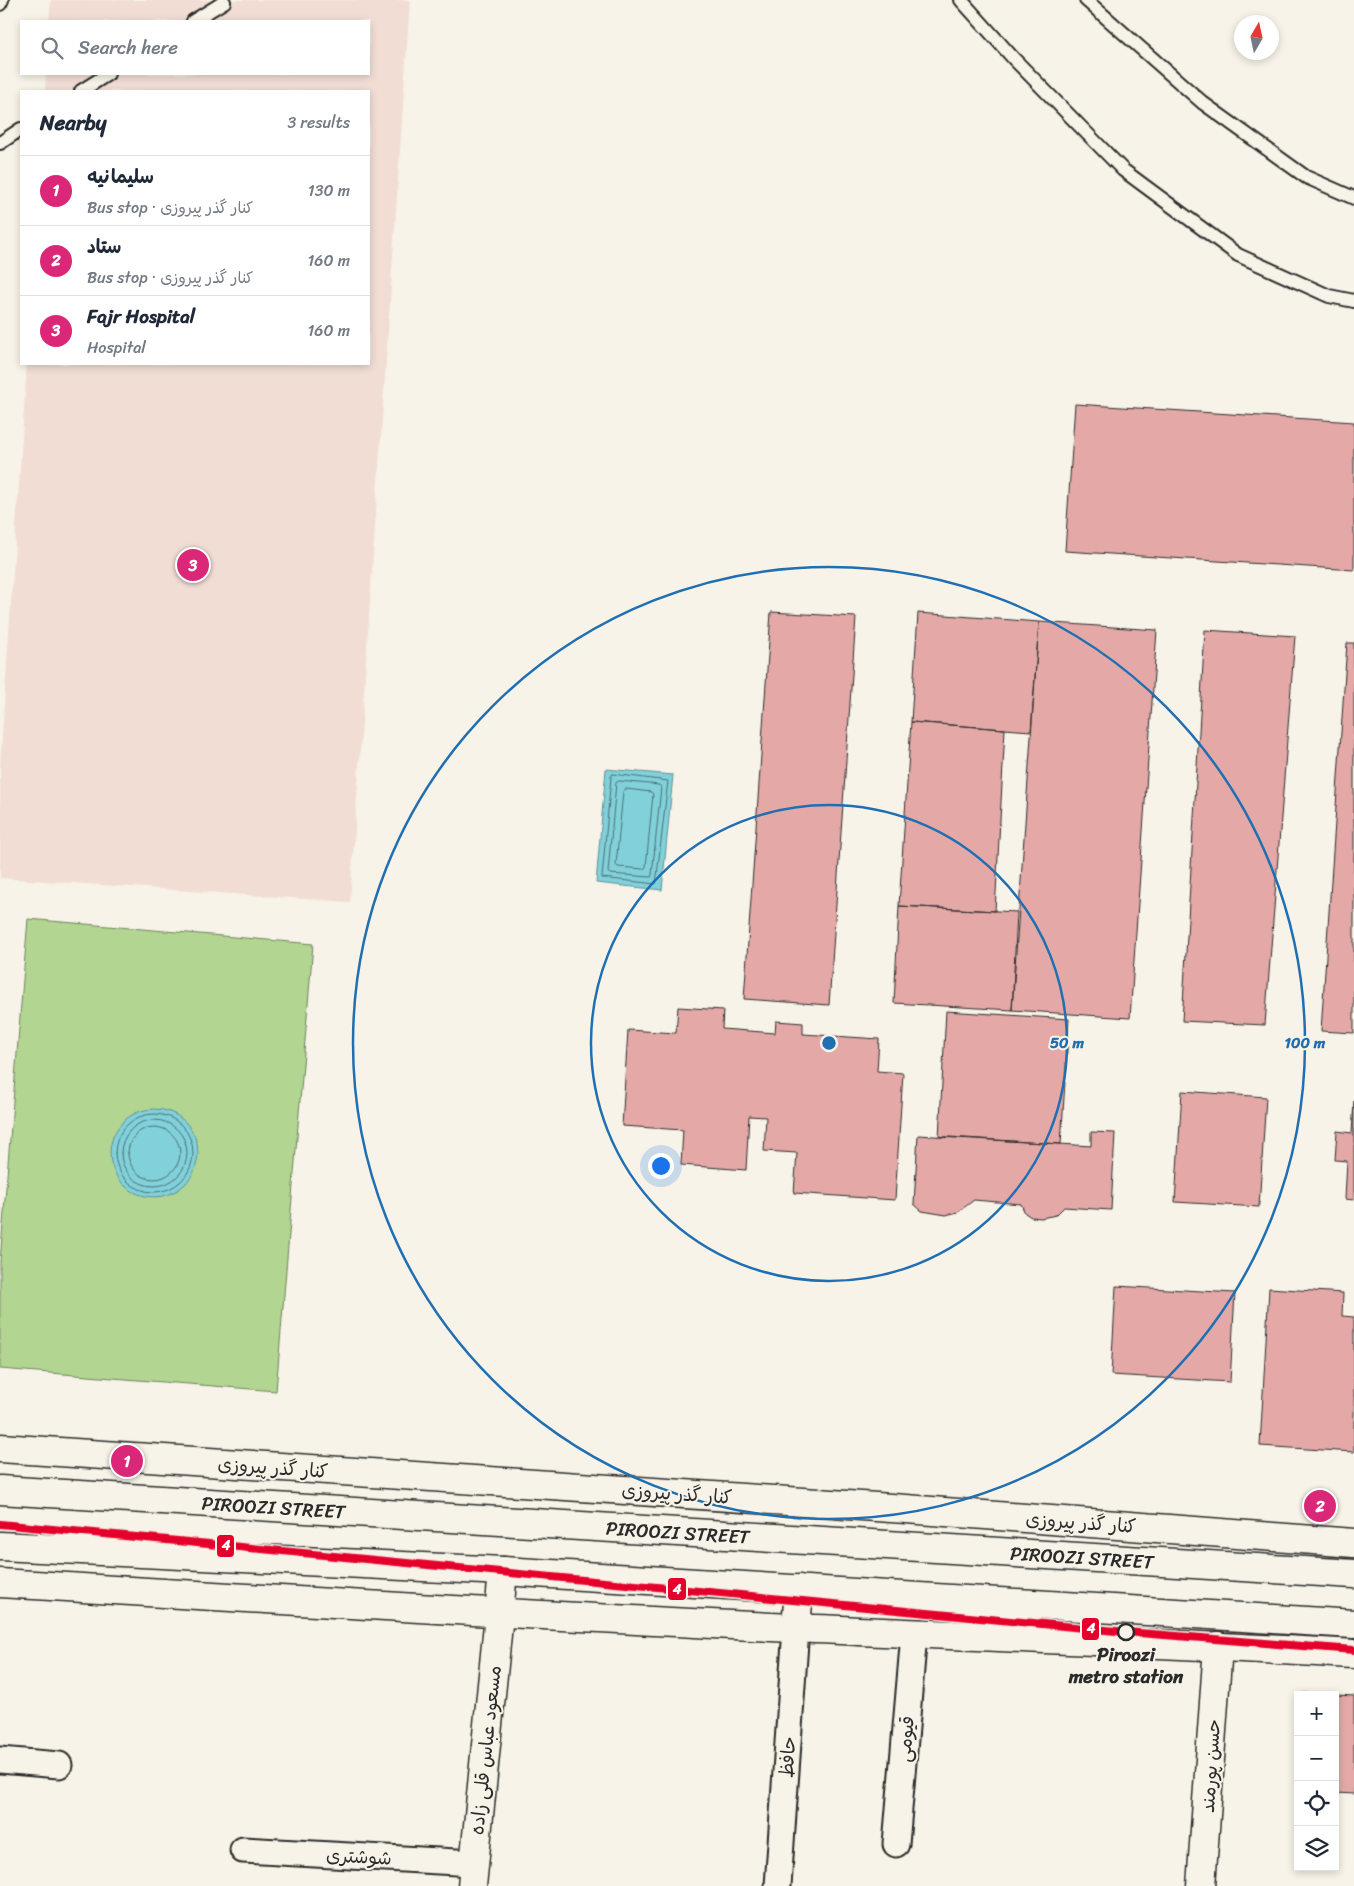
<!DOCTYPE html>
<meta charset="utf-8">
<style>
:root{--surface:#fff;--page:#f2f2f3;--text:#1f2937;--muted:#747a83;--line:#e0e1e3;--accent:#db2777}
body{margin:0;font-family:Sriracha,"Playpen Sans Arabic",sans-serif;background:var(--page);color:var(--text)}
.controls{position:absolute;right:15px;bottom:15px;display:grid;overflow:hidden;border-radius:0px;box-shadow:0 2px 8px #0003}
.controls button{width:45px;height:45px;display:grid;place-items:center;padding:0;border:0;border-bottom:1px solid var(--line);background:var(--surface);color:var(--text);font:25px sans-serif}
.compass{position:absolute;left:1234px;top:15px;width:45px;height:45px;border-radius:50%;background:var(--surface);box-shadow:0 2px 8px #0003;rotate:9deg}
.you{position:absolute;left:660px;top:1165px;width:18px;height:18px;margin:-12px;border:4px solid #fff;border-radius:50%;background:#1a73e8;box-shadow:0 0 0 8px #1a73e833}
.badge{display:grid;place-items:center;width:32px;height:32px;border-radius:50%;background:var(--accent);color:#fff;font-size:16px;font-weight:700}
.pin{position:absolute;translate:-50% -50%;border:2px solid #fff;box-shadow:0 1px 5px #0006}
.list{margin:0;padding:0;list-style:none}
h2{display:flex;justify-content:space-between;align-items:center;height:65px;margin:0;padding:0 20px;font-size:21px}
h2 small{font-size:16px;font-weight:400;color:var(--muted)}
.list li{display:grid;grid-template-columns:32px 1fr auto;gap:15px;align-items:center;box-sizing:border-box;height:70px;padding:0 20px;border-top:1px solid var(--line)}
.list b{display:block;font-size:19px;white-space:nowrap}
.list p{margin:0;font-size:16px;white-space:nowrap;color:var(--muted)}
.list em{font-size:16px;font-style:normal;color:var(--muted)}
.icon{flex:none;width:28px;height:28px;fill:none;stroke:currentColor;stroke-width:2;stroke-linecap:round;stroke-linejoin:round}
.map{position:relative;flex:none;width:1354px;height:1886px;overflow:hidden}
.search{position:absolute;background:var(--surface);box-shadow:0 2px 8px #0003;left:20px;top:20px;width:350px;height:55px;display:flex;align-items:center;gap:12px;box-sizing:border-box;padding:0 18px;border-radius:0px;color:var(--muted);font-size:19px}
.panel{position:absolute;background:var(--surface);box-shadow:0 2px 8px #0003;left:20px;top:90px;width:350px;height:275px;border-radius:0px}
.map>svg:first-child{display:block}
.built{fill:#f1ddd4}
.green{fill:#b2d691;stroke:#6e805e}
.water{fill:#81d1db;stroke:#5f8f95}
.lines{fill:none;stroke-linecap:round;stroke-linejoin:round}
.shore{stroke:#4d6d71;stroke-width:1}
.building{fill:#e4a9a7;stroke:#2b2b2b}
.service-casing{stroke:#2b2b2b;stroke-width:16}
.minor-casing{stroke:#2b2b2b;stroke-width:29}
.tertiary-casing{stroke:#2b2b2b;stroke-width:31}
.secondary-casing{stroke:#2b2b2b;stroke-width:31}
.primary-casing{stroke:#2b2b2b;stroke-width:31}
.service{stroke:#f7f3e8;stroke-width:12}
.minor{stroke:#f7f3e8;stroke-width:25}
.tertiary{stroke:#f7f3e8;stroke-width:28}
.secondary{stroke:#f7f3e8;stroke-width:28}
.primary{stroke:#f7f3e8;stroke-width:28}
.metro-1-casing{stroke:#f7f3e8;stroke-width:11}
.metro-1{stroke:#e4002b;stroke-width:8}
.ring{fill:none;stroke:#1f6fb2;stroke-width:2.5}
.stop-dot{fill:#f7f3e8;stroke:#2b2b2b;stroke-width:2.5}
.labels{text-anchor:middle;stroke-width:4;stroke-linejoin:round;paint-order:stroke}
.street-label{font-size:19px;fill:#2b2b2b;stroke:#f7f3e8}
.stop-label{font-size:19px;font-weight:bold;fill:#2b2b2b;stroke:#f7f3e8}
.centre{fill:#1f6fb2;stroke:#f7f3e8;stroke-width:2.5}
.ring-label{font-size:15px;text-anchor:middle;font-weight:bold;fill:#1f6fb2;stroke:#f7f3e8;stroke-width:4;stroke-linejoin:round;paint-order:stroke}
.line-badge{stroke:#f7f3e8;stroke-width:2}
.badge-label{font-size:14px;text-anchor:middle;font-weight:bold;fill:#fff}
</style>
<div class="map">
<svg width="1354" height="1886" viewBox="0 0 1354 1886">
<rect width="100%" height="100%" fill="#f7f3e8"/>
<filter id="ink" filterUnits="userSpaceOnUse"><feTurbulence type="fractalNoise" baseFrequency=".02" numOctaves="2"/><feDisplacementMap in="SourceGraphic" scale="10" xChannelSelector="R" yChannelSelector="G"/><feConvolveMatrix kernelMatrix="1 2 1 2 8 2 1 2 1" color-interpolation-filters="sRGB"/></filter>
<g filter="url(#ink)">
<!-- built -->
<path class="built" d="M51,0H410L350,902L0,878V766L27,364H369V91H45L46,74H369V21H49Z"/>
<!-- green -->
<path class="green" d="M28,919L313,944L276,1391L0,1369V1261Z"/>
<!-- water -->
<path class="water" d="M606,769L673,775L662,890L596,883Z
M110 1153a44 44 0 1 1 88 0a44 44 0 1 1-88 0Z"/>
<g class="lines">
<!-- shore -->
<path class="shore" d="M613,774L668,781L656,884L602,878L611,777Z
M619,781L659,785L661,787L652,875L651,877L610,874L608,872L616,783Z
M626,789L651,792L653,794L646,867L644,869L618,867L616,865L623,792Z
M115 1153a39 39 0 1 1 78 0a39 39 0 1 1-78 0Z
M121 1153a33 33 0 1 1 66 0a33 33 0 1 1-66 0Z
M128 1153a26 26 0 1 1 52 0a26 26 0 1 1-52 0Z"/>
</g>
<!-- building -->
<path class="building" d="M1075,404L1354,422V570L1065,551Z
M771,612L856,617L829,1005L744,999Z
M918,613L1039,622L1031,731L911,722Z
M1039,622L1157,630L1130,1018L1012,1010Z
M1205,630L1295,636L1265,1025L1182,1021Z
M1347,643H1354V1033L1321,1031Z
M911,722L1005,729L995,911L899,906Z
M899,906L1017,912L1012,1010L894,1003Z
M678,1007L723,1010L722,1029L775,1033L776,1021L803,1023V1034L879,1039L877,1071L903,1073L895,1200L794,1193L797,1153L764,1151L766,1117L749,1116L746,1170L681,1165L683,1130L622,1126L628,1030L676,1033Z
M946,1011L1069,1019L1061,1144L939,1137Z
M1182,1091L1266,1097L1259,1207L1175,1202Z
M1354,1101V1200L1345,1199L1347,1161L1335,1160L1337,1131L1352,1133Z
M1091,1132L1115,1133L1111,1210L1064,1207L1056,1215L1041,1218L1031,1217L1025,1213L1021,1204L974,1200L958,1212L946,1215L922,1211L914,1204L918,1135L1091,1146Z
M1116,1286L1235,1293L1230,1382L1111,1375Z
M1269,1288L1343,1293L1342,1316L1354,1317V1452L1260,1446Z
M1303,1693L1354,1696V1794L1335,1793V1695H1303Z"/>
<g class="lines">
<defs>
<path id="service" d="M961,0L1014,59L1123,170L1238,255L1329,296L1354,301
M1086,0L1203,103L1306,177L1354,198
M0,4L2,0
M193,21L224,2
M81,91L108,74
M0,143L21,129"/>
<path id="minor" d="M0,1760L59,1765
M896,1844L914,1634
M243,1850L474,1863
M778,1886L796,1628"/>
<path id="tertiary" d="M472,1886L499,1614
M1201,1886L1218,1646"/>
<path id="secondary" d="M0,1448L906,1509L1354,1543
M0,1583C265,1599 530,1616 796,1628C982,1637 1168,1643 1354,1654
M499,1614L503,1571
M796,1628L799,1589"/>
<g id="primary">
<path id="s1" d="M0,1490L1354,1574"/>
<path d="M0,1546L503,1571L1354,1624"/>
</g>
</defs>
<!-- service casing -->
<use href="#service" class="service-casing"/>
<!-- minor casing -->
<use href="#minor" class="minor-casing"/>
<!-- tertiary casing -->
<use href="#tertiary" class="tertiary-casing"/>
<!-- secondary casing -->
<use href="#secondary" class="secondary-casing"/>
<!-- primary casing -->
<use href="#primary" class="primary-casing"/>
<!-- service -->
<use href="#service" class="service"/>
<!-- minor -->
<use href="#minor" class="minor"/>
<!-- tertiary -->
<use href="#tertiary" class="tertiary"/>
<!-- secondary -->
<use href="#secondary" class="secondary"/>
<!-- primary -->
<use href="#primary" class="primary"/>
<defs>
<path id="metro-1" d="M0,1524L1126,1632L1354,1650"/>
</defs>
<!-- metro-1 casing -->
<use href="#metro-1" class="metro-1-casing"/>
<!-- metro-1 -->
<use href="#metro-1" class="metro-1"/>
</g>
</g>
<!-- distance rings -->
<g class="ring">
<circle cx="829" cy="1043" r="238"/>
<circle cx="829" cy="1043" r="476"/>
</g>
<!-- markers -->
<circle class="stop-dot" cx="1126" cy="1632" r="8"/>
<g class="labels">
<!-- street labels -->
<g class="street-label">
<text transform="translate(273 1467) rotate(4)" y="7">کنار گذر پیروزی</text>
<text transform="translate(677 1493) rotate(4)" y="7">کنار گذر پیروزی</text>
<text dy="7" stroke="none"><textPath href="#s1" startOffset="274">PIROOZI STREET</textPath></text>
<text transform="translate(1081 1522) rotate(4)" y="7">کنار گذر پیروزی</text>
<text dy="7" stroke="none"><textPath href="#s1" startOffset="679">PIROOZI STREET</textPath></text>
<text dy="7" stroke="none"><textPath href="#s1" startOffset="1084">PIROOZI STREET</textPath></text>
<text transform="translate(905 1739) rotate(-85)" y="7">قیومی</text>
<text transform="translate(485 1750) rotate(-84)" y="7">مسعود عباس قلی زاده</text>
<text transform="translate(787 1757) rotate(-86)" y="7">حافظ</text>
<text transform="translate(1210 1766) rotate(-86)" y="7">حسن پورمند</text>
<text transform="translate(359 1856) rotate(3)" y="7">شوشتری</text>
</g>
<!-- stop labels -->
<g class="stop-label">
<text x="1126" y="1661">Piroozi<tspan x="1126" dy="22">metro station</tspan></text>
</g>
</g>
<circle cx="829" cy="1043" r="8" class="centre"/>
<g class="ring-label">
<text x="1067" y="1048">50 m</text>
<text x="1305" y="1048">100 m</text>
</g>
<g class="line-badge">
<rect x="216" y="1534" width="19" height="24" rx="5" fill="#e4002b"/>
<rect x="667" y="1577" width="20" height="24" rx="5" fill="#e4002b"/>
<rect x="1081" y="1617" width="19" height="24" rx="5" fill="#e4002b"/>
</g>
<g class="badge-label">
<text x="226" y="1550">4</text>
<text x="677" y="1594">4</text>
<text x="1091" y="1633">4</text>
</g>
</svg>
<div class="controls">
<button>+</button>
<button>−</button>
<button><svg class="icon" aria-label="locate" viewBox="0 0 24 24"><circle cx="12" cy="12" r="6"/><path d="M12 2v4M12 18v4M2 12h4M18 12h4"/></svg></button>
<button><svg class="icon" aria-label="layers" viewBox="0 0 24 24"><path d="M12 4l9 5-9 5-9-5zM3 14l9 5 9-5"/></svg></button>
</div>
<svg class="compass" viewBox="-18 -18 36 36"><path d="M0-13l5 13h-10z" fill="#e53935"/><path d="M0 13l5-13h-10z" fill="#747a83"/></svg>
<div class="you"></div>
<div class="pin badge" style="left:127px;top:1461px">1</div>
<div class="pin badge" style="left:1320px;top:1506px">2</div>
<div class="pin badge" style="left:193px;top:565px">3</div>
<div class="search"><svg class="icon" aria-label="search" viewBox="0 0 24 24"><circle cx="10" cy="10" r="6"/><path d="M15 15l6 6"/></svg>Search here</div>
<section class="panel">
<h2>Nearby<small>3 results</small></h2>
<ul class="list">
<li><span class="badge">1</span><div><b>سلیمانیه</b><p>Bus stop · کنار گذر پیروزی</p></div><em>130 m</em></li>
<li><span class="badge">2</span><div><b>ستاد</b><p>Bus stop · کنار گذر پیروزی</p></div><em>160 m</em></li>
<li><span class="badge">3</span><div><b>Fajr Hospital</b><p>Hospital</p></div><em>160 m</em></li>
</ul>
</section>
</div>
